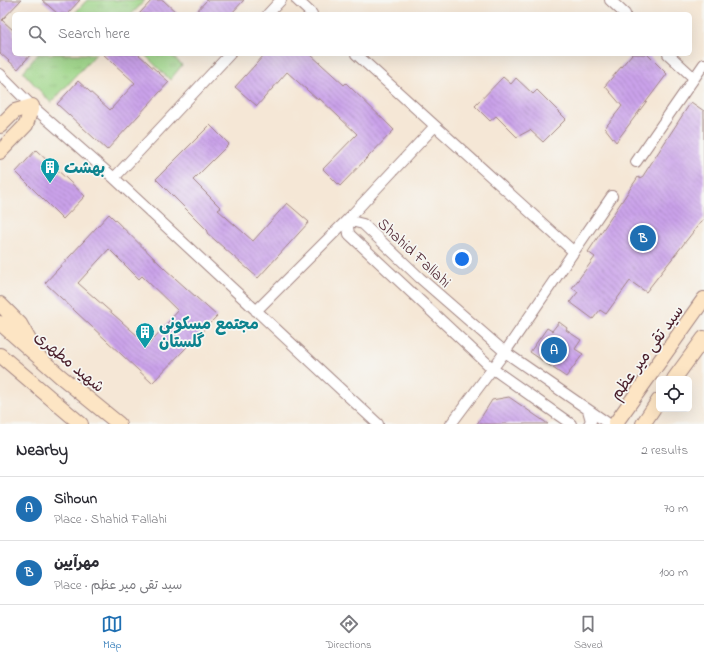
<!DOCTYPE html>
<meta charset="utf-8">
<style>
:root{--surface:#fff;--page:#f2f2f3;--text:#2b2b33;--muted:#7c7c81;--line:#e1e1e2;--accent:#1f6fb2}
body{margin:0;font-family:"Indie Flower","Playpen Sans Arabic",sans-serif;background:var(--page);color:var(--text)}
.controls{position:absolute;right:12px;bottom:12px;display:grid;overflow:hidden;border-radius:6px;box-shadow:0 4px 16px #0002}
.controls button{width:36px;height:36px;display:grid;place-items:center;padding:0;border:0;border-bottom:1px solid var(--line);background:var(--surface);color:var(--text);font:20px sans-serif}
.you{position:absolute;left:462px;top:259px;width:14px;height:14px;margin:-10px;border:3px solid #fff;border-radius:50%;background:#1a73e8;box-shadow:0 0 0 6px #1a73e833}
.badge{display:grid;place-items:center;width:26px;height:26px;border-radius:50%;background:var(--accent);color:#fff;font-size:13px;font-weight:700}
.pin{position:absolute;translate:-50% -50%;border:2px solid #fff;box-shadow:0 1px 4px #0006}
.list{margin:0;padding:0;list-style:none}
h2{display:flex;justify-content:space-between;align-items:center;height:52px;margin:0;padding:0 16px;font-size:17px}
h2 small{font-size:13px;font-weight:400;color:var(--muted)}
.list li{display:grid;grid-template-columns:26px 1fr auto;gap:12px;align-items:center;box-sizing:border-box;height:64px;padding:0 16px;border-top:1px solid var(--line)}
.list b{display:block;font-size:15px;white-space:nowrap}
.list p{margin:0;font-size:13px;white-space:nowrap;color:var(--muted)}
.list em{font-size:13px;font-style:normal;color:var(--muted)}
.icon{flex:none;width:22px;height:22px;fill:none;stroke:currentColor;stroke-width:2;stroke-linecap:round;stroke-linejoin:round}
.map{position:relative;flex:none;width:704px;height:424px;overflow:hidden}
.search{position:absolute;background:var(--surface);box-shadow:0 4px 16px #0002;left:12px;right:12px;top:12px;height:44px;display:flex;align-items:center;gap:10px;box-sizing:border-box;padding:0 14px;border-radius:6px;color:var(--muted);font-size:15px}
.sheet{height:180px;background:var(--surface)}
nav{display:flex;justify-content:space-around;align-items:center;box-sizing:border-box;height:56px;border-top:1px solid var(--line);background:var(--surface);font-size:11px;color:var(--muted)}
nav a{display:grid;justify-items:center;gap:2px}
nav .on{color:var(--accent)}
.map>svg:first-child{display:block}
.grass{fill:url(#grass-tufts);stroke:#747a5a}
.building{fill:url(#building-back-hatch);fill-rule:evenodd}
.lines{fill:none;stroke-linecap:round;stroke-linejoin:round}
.street-casing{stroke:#a08380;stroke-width:12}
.secondary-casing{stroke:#a08380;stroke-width:16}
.street{stroke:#fff;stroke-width:10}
.secondary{stroke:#fde5c4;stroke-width:14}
.labels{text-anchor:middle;stroke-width:3.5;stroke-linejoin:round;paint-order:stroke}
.culture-label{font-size:16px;font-weight:bold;fill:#0d838f;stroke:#f6f6f2;text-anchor:start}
.street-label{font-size:16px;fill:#4a1f2b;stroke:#f6f6f2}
</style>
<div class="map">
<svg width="704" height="424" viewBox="0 0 704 424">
<defs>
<pattern id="grass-tufts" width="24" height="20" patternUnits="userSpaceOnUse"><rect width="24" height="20" fill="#9ed688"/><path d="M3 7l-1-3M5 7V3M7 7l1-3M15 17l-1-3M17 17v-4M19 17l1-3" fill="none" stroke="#8ab776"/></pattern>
<pattern id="building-back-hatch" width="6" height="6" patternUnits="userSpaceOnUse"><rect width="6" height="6" fill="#caa2ea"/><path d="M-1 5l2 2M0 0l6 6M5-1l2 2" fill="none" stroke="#a683be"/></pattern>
</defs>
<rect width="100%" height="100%" fill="#f6f6f2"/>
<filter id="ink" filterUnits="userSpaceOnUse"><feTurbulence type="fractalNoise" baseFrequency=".025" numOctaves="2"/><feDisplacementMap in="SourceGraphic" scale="8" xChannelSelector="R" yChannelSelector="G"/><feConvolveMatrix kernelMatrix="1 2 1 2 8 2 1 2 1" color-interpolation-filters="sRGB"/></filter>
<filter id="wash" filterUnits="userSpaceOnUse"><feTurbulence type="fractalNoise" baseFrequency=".012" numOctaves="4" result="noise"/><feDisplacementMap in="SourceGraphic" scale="16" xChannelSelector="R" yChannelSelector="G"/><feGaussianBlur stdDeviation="0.9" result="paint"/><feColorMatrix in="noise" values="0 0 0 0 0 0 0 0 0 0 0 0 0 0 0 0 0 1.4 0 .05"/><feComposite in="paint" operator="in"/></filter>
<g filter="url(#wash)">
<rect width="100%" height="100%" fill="#f5e7d6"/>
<!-- grass -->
<path class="grass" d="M87,0H145L132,14H74Z
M38,54H96L51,103L23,72Z
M144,54H170L182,65L170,80Z"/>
<g id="blocks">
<!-- building -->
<path class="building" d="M0,0H21L2,20L14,31V54H31L18,69L0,53Z
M42,0H80L67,14H58Z
M152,0H163L178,14H139Z
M207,0H244L231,14H194Z
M103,54H138L169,82L107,150L57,104L78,81L110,110L135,83Z
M265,54H310L344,85L346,83L394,130L340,186L323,169L357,134L319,98L318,100L287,72L257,106L235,87Z
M632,54H647L667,74L616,142L605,128L622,106L605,86Z
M503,77L511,84L516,78L533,94L537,90L566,119L543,142L530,130L517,137L496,116L490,121L475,106Z
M691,102L704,111V218L646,292L630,281L606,314L600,310L593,319L570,302L578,292L572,288L595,257L588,252L638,177L641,179Z
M210,125L229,144L193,180L221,208L218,210L253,241L287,203L309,222L258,278L207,233L208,231L156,179Z
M36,150L85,196L63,219L16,172Z
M109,214L165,269L217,316L152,383L45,283ZM109,249L139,279L142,276L178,311L148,345L78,283Z
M559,322L567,328L566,330L581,340L575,349L583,354L566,377L530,352L547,328L552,331Z
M509,397L548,424H477L492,400Z"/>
</g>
</g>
<g filter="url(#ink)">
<use href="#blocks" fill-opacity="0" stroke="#a08380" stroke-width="1"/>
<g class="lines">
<defs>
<path id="street" d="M297,0L312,14
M610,0L625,14
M268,14L281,0
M356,54L574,252
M668,54L694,78
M0,74L32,106L114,178L378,424
M636,162L704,64
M114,178L230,54
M256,311L347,220L435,126
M588,410L591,421L589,424
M451,424L505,352L612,196
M571,424L493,369L349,234L347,220L363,224L420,278L505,352L609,424"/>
<path id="secondary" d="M0,126L15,111L32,106
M0,152L26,125L32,106
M0,304L20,324L34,349
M0,323L60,376L119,424
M0,355L81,424
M674,379L704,338
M615,424L704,299
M643,424L659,400"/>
</defs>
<!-- street casing -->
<use href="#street" class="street-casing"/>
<!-- secondary casing -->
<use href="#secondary" class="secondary-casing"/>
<!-- street -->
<use href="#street" class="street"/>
<!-- secondary -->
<use href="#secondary" class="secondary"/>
</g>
</g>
<!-- icons -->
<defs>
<symbol id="building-pin" viewBox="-11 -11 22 30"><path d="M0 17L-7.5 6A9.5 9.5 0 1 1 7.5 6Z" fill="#0f9aa8" stroke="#f6f6f2"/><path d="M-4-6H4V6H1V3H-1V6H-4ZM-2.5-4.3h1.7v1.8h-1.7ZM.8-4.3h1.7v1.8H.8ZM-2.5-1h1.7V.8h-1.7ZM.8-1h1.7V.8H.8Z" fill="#fff"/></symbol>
</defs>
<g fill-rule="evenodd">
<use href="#building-pin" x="39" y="156" width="22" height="30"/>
<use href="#building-pin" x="134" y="321" width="22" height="30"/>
</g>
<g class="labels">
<!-- culture labels -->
<g class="culture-label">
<text x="64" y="173">بهشت</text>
<text x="159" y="329">مجتمع مسکونی<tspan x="159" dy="18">گلستان</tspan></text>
</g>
<!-- street labels -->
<g class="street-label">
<text transform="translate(415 252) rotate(43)" y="6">Shahid Fallahi</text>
<text transform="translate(646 352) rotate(-54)" y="6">سید تقی میر عظم</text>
<text transform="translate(70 361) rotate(40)" y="6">شهید مطهری</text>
</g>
</g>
</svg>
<div class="controls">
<button><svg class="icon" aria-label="locate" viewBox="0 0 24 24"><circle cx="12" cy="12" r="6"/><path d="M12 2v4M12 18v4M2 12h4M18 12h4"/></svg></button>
</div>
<div class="you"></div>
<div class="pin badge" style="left:554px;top:350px">A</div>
<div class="pin badge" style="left:643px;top:238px">B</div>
<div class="search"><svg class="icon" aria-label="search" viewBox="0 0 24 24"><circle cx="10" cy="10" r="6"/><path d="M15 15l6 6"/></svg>Search here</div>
</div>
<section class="sheet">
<h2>Nearby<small>2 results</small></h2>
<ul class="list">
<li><span class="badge">A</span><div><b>Sihoun</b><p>Place · Shahid Fallahi</p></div><em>70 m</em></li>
<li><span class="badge">B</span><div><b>مهرآیین</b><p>Place · سید تقی میر عظم</p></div><em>100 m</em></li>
</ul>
</section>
<nav>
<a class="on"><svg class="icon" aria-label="map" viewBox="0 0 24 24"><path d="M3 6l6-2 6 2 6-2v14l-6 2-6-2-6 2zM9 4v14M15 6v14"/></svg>Map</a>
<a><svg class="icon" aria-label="directions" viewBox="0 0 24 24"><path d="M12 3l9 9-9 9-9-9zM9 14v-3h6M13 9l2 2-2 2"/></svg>Directions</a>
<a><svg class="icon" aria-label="saved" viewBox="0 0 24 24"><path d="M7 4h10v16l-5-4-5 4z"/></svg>Saved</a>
</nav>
